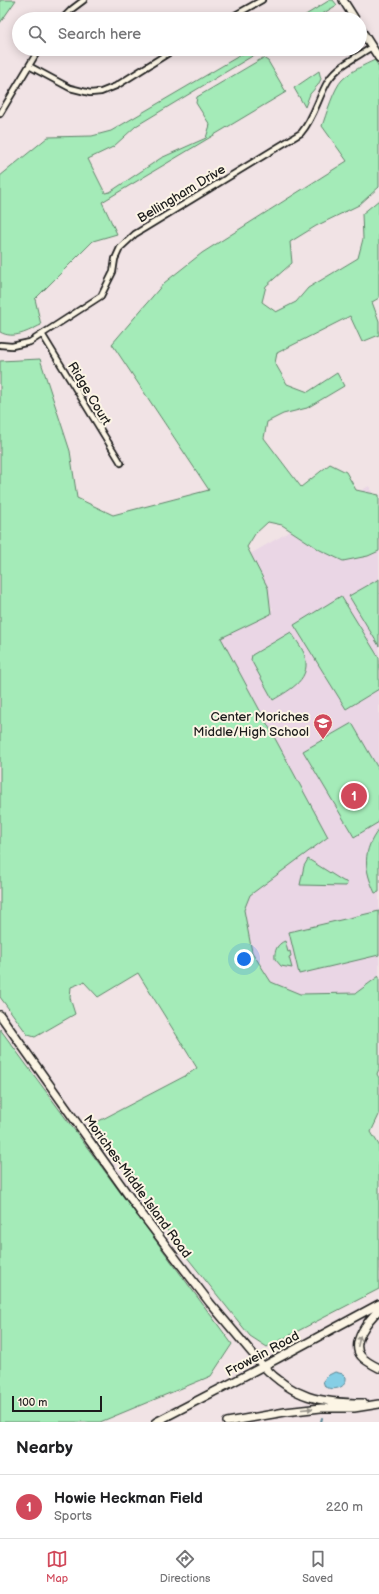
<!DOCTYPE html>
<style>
:root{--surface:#fff;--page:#f6f6f6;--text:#202124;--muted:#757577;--line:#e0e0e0;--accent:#d1495b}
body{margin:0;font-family:"Balsamiq Sans",sans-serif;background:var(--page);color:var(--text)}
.scale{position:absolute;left:12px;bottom:10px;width:90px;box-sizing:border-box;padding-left:4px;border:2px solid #1c1c1c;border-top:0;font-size:11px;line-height:14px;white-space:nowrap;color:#1c1c1c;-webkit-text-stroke:3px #fcf5e5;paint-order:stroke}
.you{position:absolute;left:244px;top:959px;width:14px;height:14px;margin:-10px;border:3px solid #fff;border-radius:50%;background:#1a73e8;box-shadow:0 0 0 6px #1a73e833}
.badge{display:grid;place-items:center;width:26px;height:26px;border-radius:50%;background:var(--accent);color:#fff;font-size:13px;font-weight:700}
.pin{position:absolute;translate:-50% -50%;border:2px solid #fff;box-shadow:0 1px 4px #0006}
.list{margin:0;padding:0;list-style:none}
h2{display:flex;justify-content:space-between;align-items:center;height:52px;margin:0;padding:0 16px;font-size:17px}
h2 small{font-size:13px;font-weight:400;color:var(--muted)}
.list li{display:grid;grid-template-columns:26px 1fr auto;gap:12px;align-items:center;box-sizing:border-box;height:64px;padding:0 16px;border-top:1px solid var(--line)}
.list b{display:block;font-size:15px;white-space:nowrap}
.list p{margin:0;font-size:13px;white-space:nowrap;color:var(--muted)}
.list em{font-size:13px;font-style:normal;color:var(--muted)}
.icon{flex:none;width:22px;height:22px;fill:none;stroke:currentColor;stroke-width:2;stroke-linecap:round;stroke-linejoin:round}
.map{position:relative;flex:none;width:379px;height:1422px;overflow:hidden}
.search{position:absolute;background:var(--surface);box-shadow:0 2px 10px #0003;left:12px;right:12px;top:12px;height:44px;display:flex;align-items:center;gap:10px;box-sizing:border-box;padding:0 14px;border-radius:22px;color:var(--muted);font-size:15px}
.sheet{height:116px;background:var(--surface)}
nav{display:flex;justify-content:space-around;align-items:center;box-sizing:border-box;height:56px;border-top:1px solid var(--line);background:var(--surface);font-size:11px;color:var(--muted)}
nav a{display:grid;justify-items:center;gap:2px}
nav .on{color:var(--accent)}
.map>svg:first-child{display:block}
.built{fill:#ead6e5}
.green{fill:#a4ebb8;stroke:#60846a}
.water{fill:#85cee5;stroke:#5b8795}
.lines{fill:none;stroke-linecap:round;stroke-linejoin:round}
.stream{stroke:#5b8795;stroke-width:2}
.minor-casing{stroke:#1c1c1c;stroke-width:8}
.secondary-casing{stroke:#1c1c1c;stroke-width:10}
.primary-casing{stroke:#1c1c1c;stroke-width:10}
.minor{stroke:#fcf5e5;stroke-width:4.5}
.secondary{stroke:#fcf5e5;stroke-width:7}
.primary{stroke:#fcf5e5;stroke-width:7}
.oneway{fill:#97938b}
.labels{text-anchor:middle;stroke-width:4;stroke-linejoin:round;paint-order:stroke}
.street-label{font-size:13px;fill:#1c1c1c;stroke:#fcf5e5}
.poi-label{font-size:13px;fill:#1c1c1c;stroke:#fcf5e5;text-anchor:end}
</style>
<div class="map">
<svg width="379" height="1422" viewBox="0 0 379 1422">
<rect width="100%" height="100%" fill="#f1e3e5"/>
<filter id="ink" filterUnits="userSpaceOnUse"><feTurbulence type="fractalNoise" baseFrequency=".025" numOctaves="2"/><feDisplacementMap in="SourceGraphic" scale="8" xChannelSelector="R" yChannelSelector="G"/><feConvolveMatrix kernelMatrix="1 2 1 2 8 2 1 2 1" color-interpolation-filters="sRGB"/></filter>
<g filter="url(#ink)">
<!-- built -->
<path class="built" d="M369,486L379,503V985L286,1015L220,903L214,642L273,609L245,557Z"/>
<!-- green -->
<path class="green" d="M0,0H16L0,23Z
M330,0H333L337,5L314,19H299Z
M251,49H264L136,126L113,147L88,159L105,193L110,192L161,158L206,138L210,125L196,103L197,97L263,58L268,61L286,92L102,202L117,234L93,241L35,299L41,325C28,331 14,340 0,332V176L48,137L92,136L111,131Z
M375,60L379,67V187L359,205L316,226L290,242L292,263L266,286L262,302L276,312L296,302L308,288L358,258L363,239L362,214L379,200V298L372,302L379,321V335L362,342L350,316L277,353L275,363L287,384L308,392L337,373L344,386L307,408L283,414L267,422L264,438L301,487L330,464L346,472L356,490L379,495V551L368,556L343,561L320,550L282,525L268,522L255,534L247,547L268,588L271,614L221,638L328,837L250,895L244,910L252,952L271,982L300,994L356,993L379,976V1069L377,1074L379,1078V1115L371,1132L379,1145V1289L267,1347L250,1336L182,1251L102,1138L92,1129L97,1122L187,1075L197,1068L138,973L98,997L84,982L71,987L70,998L75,1014L35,1037L28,1035L0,997V361L40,359L70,451L77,498L113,515L209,490L112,344L164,283L202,253L347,161L322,126C326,115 334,88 342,80C351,71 364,65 375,60Z
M319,71L321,79L318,85L310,94L305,107L294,88Z
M379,579V646L349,596Z
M341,596L379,658V689L346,709L294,625Z
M291,632C295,639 301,646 304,653C313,679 291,689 273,700L251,660L252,655Z
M352,723L379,770V822L354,837L303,751Z
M379,829V892L375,893C364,869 362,851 379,829Z
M308,859L343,881L346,882L347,884L346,886L300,885L304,866Z
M379,911V955L299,974L289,932Z
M285,941L288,952L290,951L291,956L289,957L292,968L281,966L275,959C274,951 277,944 285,941Z
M0,1029L232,1344L211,1376L105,1420L100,1422H0Z"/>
<!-- water -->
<path class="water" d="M335,1372L343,1374L346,1377C347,1388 334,1391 325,1387L323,1381L327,1376Z"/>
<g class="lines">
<!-- stream -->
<path class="stream" d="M321,1422L322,1418"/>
<defs>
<path id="minor" d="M62,19L72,9L84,0
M228,19L262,0
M29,66L70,88L90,93L101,92L116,86L175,49
M0,114L39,49
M42,334L121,463
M0,345L12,346L30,342L101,296L113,272L115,259L120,248L135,234L301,133C314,118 318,98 328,81C338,65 357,57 372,47"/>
<path id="secondary" d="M343,0L355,19
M360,28L379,58
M0,1015L141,1213L210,1303L263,1366"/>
<path id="primary" d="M379,1310C369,1319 350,1343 361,1356C365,1361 373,1365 379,1368
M263,1366C294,1398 320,1403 363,1403
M156,1422L277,1359L379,1304
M227,1422L285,1412L321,1408H354L379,1404"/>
</defs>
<!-- minor casing -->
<use href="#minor" class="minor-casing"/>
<!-- secondary casing -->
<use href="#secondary" class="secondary-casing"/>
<!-- primary casing -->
<use href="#primary" class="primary-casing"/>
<!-- minor -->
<use href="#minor" class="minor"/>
<!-- secondary -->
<use href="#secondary" class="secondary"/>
<!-- primary -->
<use href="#primary" class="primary"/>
</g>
<!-- one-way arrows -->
<defs><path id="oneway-solid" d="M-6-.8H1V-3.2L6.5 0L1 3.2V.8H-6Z"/></defs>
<g class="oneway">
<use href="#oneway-solid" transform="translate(359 1341) rotate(-77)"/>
<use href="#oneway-solid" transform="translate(307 1409) rotate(-5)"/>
</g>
</g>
<!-- icons -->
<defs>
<symbol id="school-pin" viewBox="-11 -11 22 30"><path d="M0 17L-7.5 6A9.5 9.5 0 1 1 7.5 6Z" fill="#d1495b" stroke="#fcf5e5"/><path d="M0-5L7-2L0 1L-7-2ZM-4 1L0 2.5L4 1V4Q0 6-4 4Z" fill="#fff"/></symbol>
</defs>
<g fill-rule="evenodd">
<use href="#school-pin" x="312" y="712" width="22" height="30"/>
</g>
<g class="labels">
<!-- street labels -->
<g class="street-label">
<text transform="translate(181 193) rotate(-31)" y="5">Bellingham Drive</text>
<text transform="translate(90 393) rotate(59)" y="5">Ridge Court</text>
<text transform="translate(138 1186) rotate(54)" y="5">Moriches-Middle Island Road</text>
<text transform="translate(262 1353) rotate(-28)" y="5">Frowein Road</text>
</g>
<!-- poi labels -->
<g class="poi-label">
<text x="309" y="721">Center Moriches<tspan x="309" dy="15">Middle/High School</tspan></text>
</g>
</g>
</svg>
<div class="scale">100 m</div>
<div class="you"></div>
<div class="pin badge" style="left:354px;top:796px">1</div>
<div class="search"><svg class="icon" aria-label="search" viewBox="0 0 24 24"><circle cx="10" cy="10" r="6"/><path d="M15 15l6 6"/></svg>Search here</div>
</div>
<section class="sheet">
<h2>Nearby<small></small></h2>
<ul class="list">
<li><span class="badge">1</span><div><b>Howie Heckman Field</b><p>Sports</p></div><em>220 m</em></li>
</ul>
</section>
<nav>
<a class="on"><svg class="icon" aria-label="map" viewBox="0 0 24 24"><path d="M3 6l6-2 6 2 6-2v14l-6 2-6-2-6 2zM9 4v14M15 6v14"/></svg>Map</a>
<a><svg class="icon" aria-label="directions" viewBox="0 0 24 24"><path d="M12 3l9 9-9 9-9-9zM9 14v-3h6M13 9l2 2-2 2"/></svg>Directions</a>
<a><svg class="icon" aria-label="saved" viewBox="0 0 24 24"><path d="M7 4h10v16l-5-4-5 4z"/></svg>Saved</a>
</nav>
